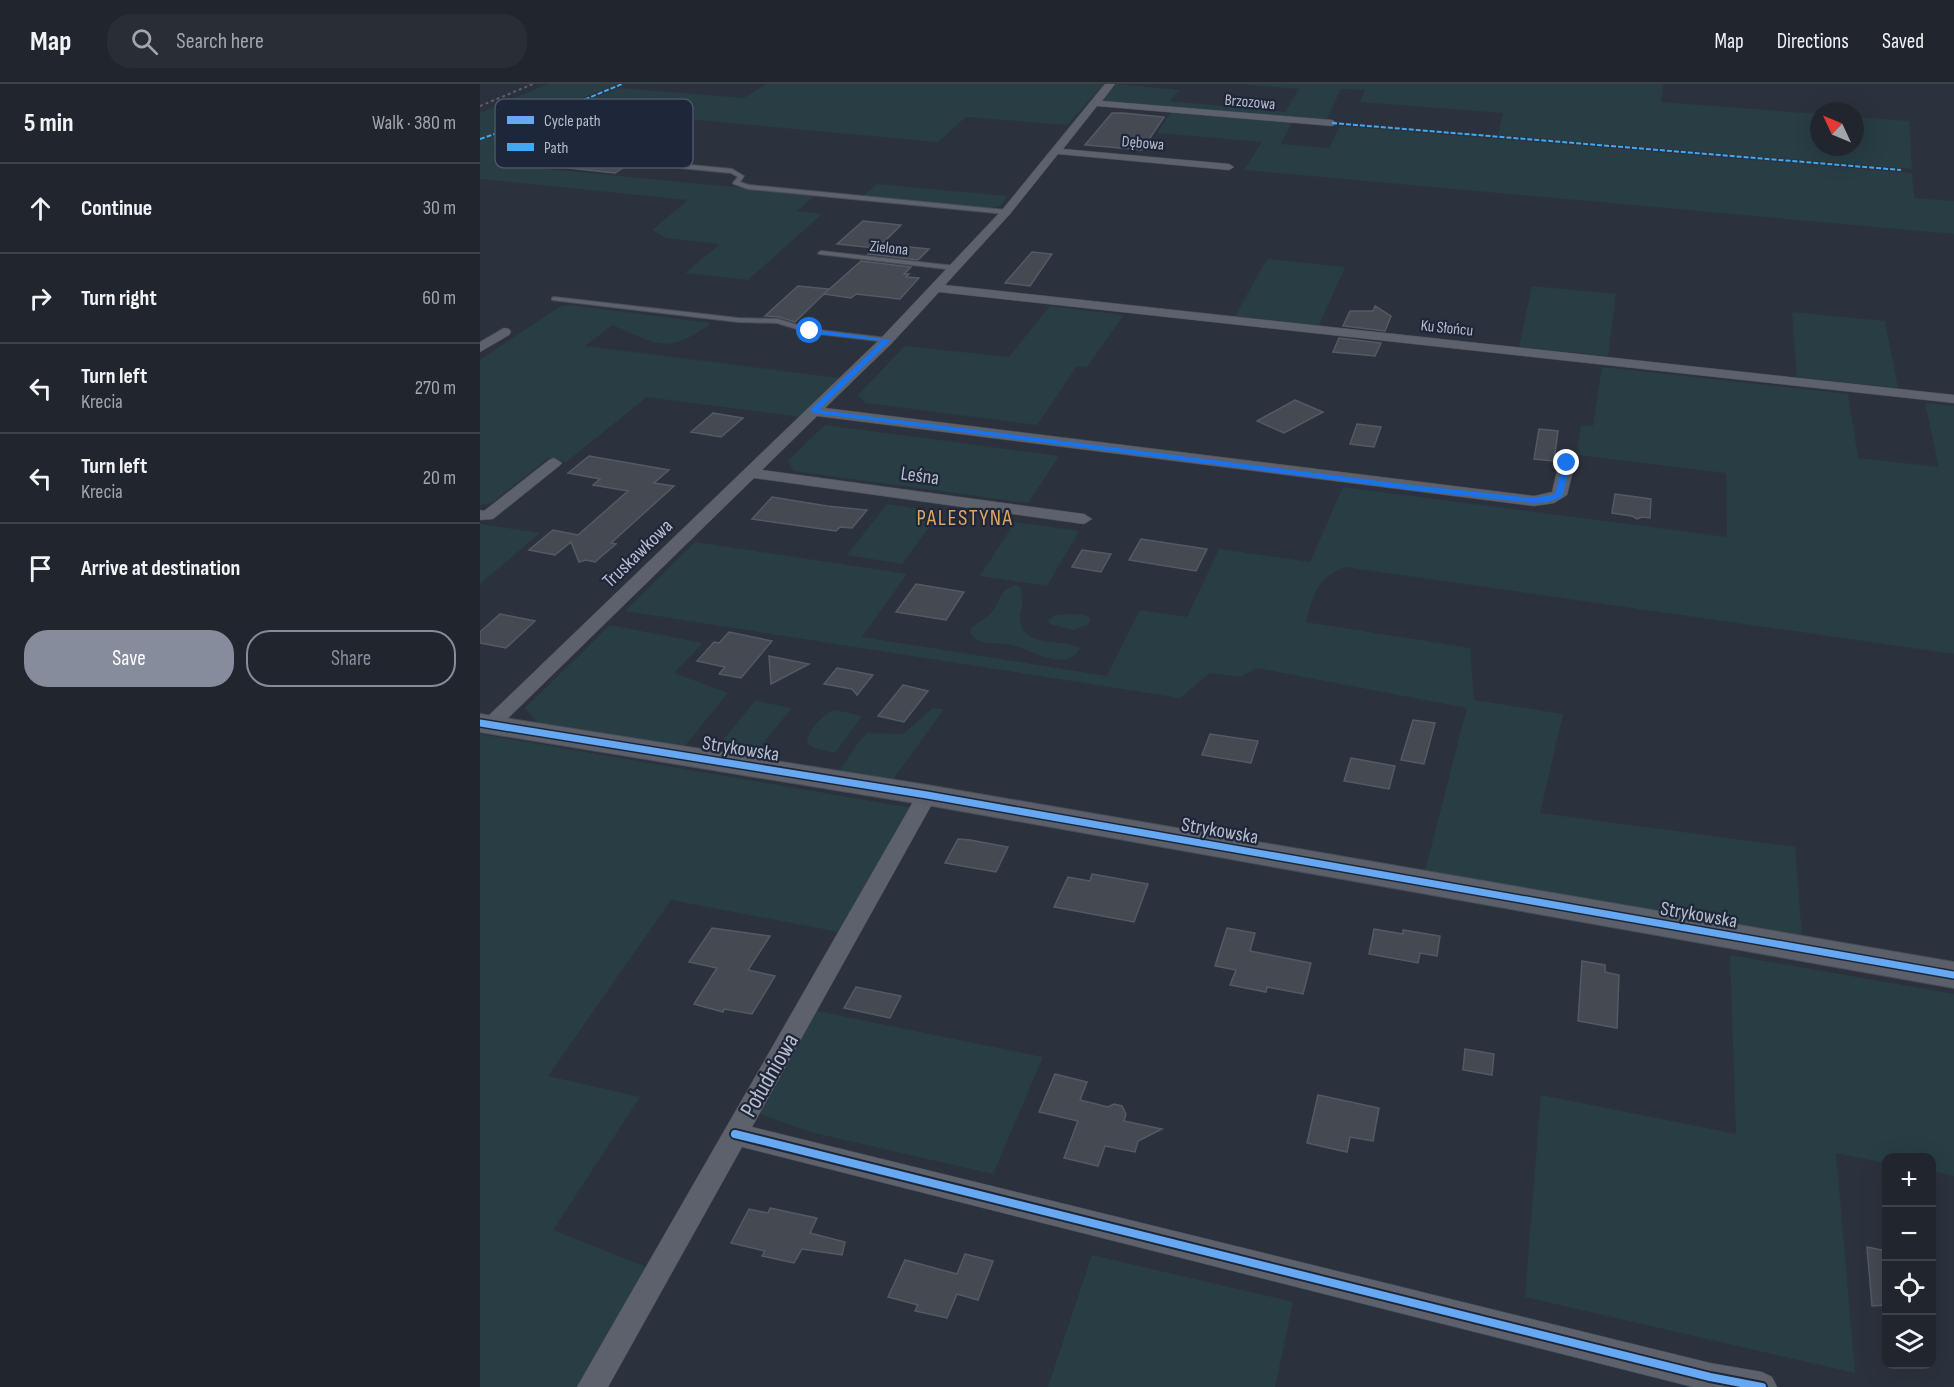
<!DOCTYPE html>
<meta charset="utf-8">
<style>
:root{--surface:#21262e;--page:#292e36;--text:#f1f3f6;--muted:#a2a5aa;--line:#3e434a;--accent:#868c9b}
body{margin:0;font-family:"Sofia Sans Condensed",sans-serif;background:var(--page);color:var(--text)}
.controls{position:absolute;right:18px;bottom:18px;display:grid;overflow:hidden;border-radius:12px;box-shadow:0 6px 24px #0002}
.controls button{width:54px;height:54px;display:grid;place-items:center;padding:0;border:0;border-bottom:2px solid var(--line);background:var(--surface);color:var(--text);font:30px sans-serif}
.compass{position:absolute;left:1330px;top:18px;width:54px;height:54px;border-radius:50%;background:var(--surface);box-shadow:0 6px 24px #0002;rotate:314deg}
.stop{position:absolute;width:18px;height:18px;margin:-14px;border:4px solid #1a73e8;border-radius:50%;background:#fff}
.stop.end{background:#1a73e8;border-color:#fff;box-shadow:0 2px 6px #0008}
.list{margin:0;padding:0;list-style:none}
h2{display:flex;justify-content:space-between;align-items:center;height:78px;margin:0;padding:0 24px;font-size:26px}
h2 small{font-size:20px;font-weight:400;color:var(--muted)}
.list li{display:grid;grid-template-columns:39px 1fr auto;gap:18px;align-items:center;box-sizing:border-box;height:90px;padding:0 24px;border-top:2px solid var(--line)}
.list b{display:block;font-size:22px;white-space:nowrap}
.list p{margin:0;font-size:20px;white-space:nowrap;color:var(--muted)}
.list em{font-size:20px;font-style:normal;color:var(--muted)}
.actions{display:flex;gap:12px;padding:18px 24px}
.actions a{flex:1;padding:14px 0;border:2px solid var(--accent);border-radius:24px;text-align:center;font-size:21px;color:var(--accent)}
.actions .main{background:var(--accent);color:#fff}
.icon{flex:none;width:33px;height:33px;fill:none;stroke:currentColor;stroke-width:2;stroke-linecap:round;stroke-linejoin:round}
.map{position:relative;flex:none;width:1474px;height:1303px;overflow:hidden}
header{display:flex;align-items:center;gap:36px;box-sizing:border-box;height:84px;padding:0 30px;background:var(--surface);border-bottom:2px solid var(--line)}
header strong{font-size:28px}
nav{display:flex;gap:33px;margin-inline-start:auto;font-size:21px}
.search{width:420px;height:54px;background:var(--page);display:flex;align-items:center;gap:15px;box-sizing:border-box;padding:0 21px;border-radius:24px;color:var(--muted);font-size:22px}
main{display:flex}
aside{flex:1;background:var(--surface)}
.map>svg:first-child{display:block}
.green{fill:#283d44}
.building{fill:#444952;stroke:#545a64;stroke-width:1.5}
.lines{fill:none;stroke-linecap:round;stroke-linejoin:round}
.lane-casing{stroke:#494d56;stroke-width:2}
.street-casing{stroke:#494d56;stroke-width:1}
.secondary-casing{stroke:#494d56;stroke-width:2}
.lane{fill:#5d616b;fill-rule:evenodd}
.street{fill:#5d616b;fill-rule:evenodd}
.secondary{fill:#5b5f69;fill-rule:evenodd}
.rail{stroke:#5b6068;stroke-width:2;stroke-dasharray:3 3;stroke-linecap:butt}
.quiet{stroke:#3fa9f5;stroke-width:2;stroke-dasharray:5 2;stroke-linecap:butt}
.cycleway-far1-casing{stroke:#1e2739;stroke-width:10}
.cycleway-casing{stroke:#1e2739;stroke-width:12}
.cycleway-far1{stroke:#66a8f1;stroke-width:7}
.cycleway{stroke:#66a8f1;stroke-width:8}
.route{fill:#1a73e8}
.labels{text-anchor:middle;stroke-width:4.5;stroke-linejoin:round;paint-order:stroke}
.far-street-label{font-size:16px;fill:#b7bdcd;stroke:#1e2739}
.street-label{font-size:20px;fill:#b7bdcd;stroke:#1e2739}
.quarter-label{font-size:22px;letter-spacing:1.5px;fill:#dea462;stroke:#1e2739}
.near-street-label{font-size:24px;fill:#b7bdcd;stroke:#1e2739}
.key{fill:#1e2739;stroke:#4c5465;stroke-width:1.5}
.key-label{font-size:16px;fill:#b7bdcd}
</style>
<header>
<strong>Map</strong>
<div class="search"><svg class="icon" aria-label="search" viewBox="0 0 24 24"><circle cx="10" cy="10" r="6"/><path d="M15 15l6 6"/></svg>Search here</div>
<nav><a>Map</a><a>Directions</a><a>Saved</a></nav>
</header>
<main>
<aside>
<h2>5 min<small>Walk · 380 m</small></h2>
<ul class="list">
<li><svg class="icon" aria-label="ahead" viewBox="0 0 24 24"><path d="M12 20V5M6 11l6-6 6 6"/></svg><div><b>Continue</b></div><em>30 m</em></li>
<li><svg class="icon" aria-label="right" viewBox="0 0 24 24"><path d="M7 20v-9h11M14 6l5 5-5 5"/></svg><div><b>Turn right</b></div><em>60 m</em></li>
<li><svg class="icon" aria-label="left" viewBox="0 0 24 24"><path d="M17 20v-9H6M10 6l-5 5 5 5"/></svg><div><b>Turn left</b><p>Krecia</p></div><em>270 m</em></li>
<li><svg class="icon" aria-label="left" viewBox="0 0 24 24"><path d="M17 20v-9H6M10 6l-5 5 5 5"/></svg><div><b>Turn left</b><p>Krecia</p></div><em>20 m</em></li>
<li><svg class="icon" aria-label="arrive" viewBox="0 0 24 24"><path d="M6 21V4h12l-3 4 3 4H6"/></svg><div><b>Arrive at destination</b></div></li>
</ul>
<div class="actions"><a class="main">Save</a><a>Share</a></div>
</aside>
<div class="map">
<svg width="1474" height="1303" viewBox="0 0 1474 1303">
<rect width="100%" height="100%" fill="#2c323d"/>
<!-- green -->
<path class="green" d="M68,0H137L0,54V29Z
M286,0H624L587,41L486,33L458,58L86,24L139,4L264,14Z
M636,0L699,6L690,17L805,28L819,5L762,0H1183L1181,18L1339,30V63H1375V33L1429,37L1432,85L1018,51L1023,29L880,18L885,6L861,5L846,37L625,19L621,17Z
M691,28L812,38L801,60L849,64L860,42L1432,89L1434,114L1474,117V150L764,86L782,58L677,49Z
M22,48L27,49L25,81L336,111L317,127L342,130L268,196L205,189L240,160L186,154L172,146L208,116L0,95V56Z
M397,100L527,112L520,122L509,124L383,112Z
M787,175L865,183L839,241L755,232Z
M1052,202L1136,210L1128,272L1039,263Z
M90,221L231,239C187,272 178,260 132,241L105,262L359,294L320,333L167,313L86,378L68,374L13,418L0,421V276L79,223Z
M570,222L644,231L607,283L597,282L557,341L385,319L378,311L425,262L529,273Z
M1312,228L1405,237L1418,304L1317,293Z
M1122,283L1368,310L1378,374L1459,383L1445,319L1474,322V570L865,483C835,495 834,510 826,538L990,564L994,616L1083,630L1060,729L1315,763L1322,853L945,787L987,624L777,584L760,593L730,589L700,614L145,527L215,458L427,490L382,553L627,592L660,526L707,533L739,465L830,478L863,403L1247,453L1246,389L1097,371L1101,341L1113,342Z
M345,341L579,372L548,419L314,387L308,377Z
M407,420L460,428L422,480L367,471Z
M535,438L599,447L567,502L500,492Z
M0,440L60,449L0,500Z
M536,501L541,503C540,510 543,515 542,522C542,526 539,531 540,536C544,565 582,554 600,564C586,590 550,565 531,561C520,558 507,561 498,556C493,554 491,550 490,545C497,539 505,535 511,529C521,517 519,505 536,501Z
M591,530L605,531L611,535L609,540L593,546L570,540L568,536L576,531Z
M130,541L223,559L194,589L248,609L203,664L59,640L45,624Z
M275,617L312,624L279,664L243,656Z
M453,624L464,625L411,698L358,690L377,660L387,649L423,650Z
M356,626L382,632L355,669L334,664L327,659C327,647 344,628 356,626Z
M0,650L432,724L359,848L191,816L68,992L160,1013L73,1146L166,1183L97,1303H0Z
M1250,871L1474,910V1092L1452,1087V1074H1406V1079L1356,1069L1375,1289L1045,1213L1061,1011L1256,1050Z
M337,927L563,973L513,1090L330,1048L280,1030Z
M612,1171L813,1218L795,1303H568Z"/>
<!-- building -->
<path class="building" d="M632,29H643L684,33L662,66L605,61Z
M106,72L153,77L135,89L89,84Z
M383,137L421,141L402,160L449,165L438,176L388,170L395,164L357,160Z
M552,168L572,170L550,202L525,199Z
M381,177L431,183L424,190H429L426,193L439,194L420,215L376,210L371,214L344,210Z
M318,202L349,205L315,238L299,233L285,232Z
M895,222L911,232L905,247L863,242L870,227H893Z
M859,254L901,259L895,272L853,268Z
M815,316L843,328L804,349L777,337Z
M233,329L263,334L241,353L211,348Z
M877,340L901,343L894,363L870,360Z
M1059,345L1078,347L1074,377L1054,375Z
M109,372L189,386L174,399L194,402L131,459L136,460L115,478L106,476L99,478L91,458L75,471L49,466L73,446L98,451L148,407L113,401L120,395L88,389Z
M1135,410L1171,415L1170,434L1162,433L1157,435L1152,432L1132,429Z
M292,413L347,422L387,426L372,444L360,443L356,447L272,435Z
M661,455L727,465L716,487L649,476Z
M602,466L631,470L621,488L592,483Z
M436,500L484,508L466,536L416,528Z
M20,530L55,537L26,564L0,559V548Z
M249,548L292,557L261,594L239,590L245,583L217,577L234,558L239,559Z
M289,572L329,580L291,600Z
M357,584L393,591L377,611L372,605L344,600Z
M423,601L448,607L424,638L398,632Z
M933,636L955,639L944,680L921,676Z
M730,650L778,657L771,679L722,671Z
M871,674L915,682L909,705L864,697Z
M478,755L490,756L528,763L516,788L465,779Z
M612,790L668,800L654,838L574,823L588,793L610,797Z
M232,844L290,852L268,886L295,892L272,930L244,925L243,928L214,920L237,884L209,878Z
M747,844L775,849L770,867L831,879L823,910L787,903L786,908L750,901L756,886L735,882Z
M894,845L923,850V846L960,852L957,872L940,869L938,879L889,870Z
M1102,877L1125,881V888L1139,891L1137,944L1098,937Z
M376,903L421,912L410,934L364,924Z
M985,965L1014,970L1012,991L983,986Z
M575,990L607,998L600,1016L628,1023L634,1020L642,1022L646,1030L644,1037L682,1045L658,1057L655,1068L625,1062L618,1082L584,1074L598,1037L559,1028Z
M838,1011L899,1024L893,1057L870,1053L867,1068L827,1059Z
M290,1124L337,1134L330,1149L365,1158L362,1171L322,1165L314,1179L282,1172L285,1167L251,1159L269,1125L288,1129Z
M1387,1163L1407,1167V1221L1392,1222Z
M485,1170L513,1177L498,1216L477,1210L467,1234L435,1227L438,1221L408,1213L425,1176L477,1190Z"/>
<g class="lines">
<defs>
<path id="lane" d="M102,66L170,73L200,80L252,85L264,92L260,98L269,101L526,126L529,128L526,130L268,105L254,100L253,99L258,93L251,89L200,84L170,77L100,69V67Z
M341,167L475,182L478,184L475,186L339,170L338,169Z
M74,213L258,234L298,235L331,245L407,254L411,256L407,258L330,249L297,239L258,238L72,216V214Z"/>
<path id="street" d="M625,0H635L622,17L852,36L857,39L852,42L617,22L583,65L749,80L754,83L749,86L578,70L530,130L465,201L1474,311V319L459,208L412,259L345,324L1054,412L1072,408L1079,379L1087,374L1095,379L1087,411L1074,419L1054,422L337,332L282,386L604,430L612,435L604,440L274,394L17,645L10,647L3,645L0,641L3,637L402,253L522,126Z
M24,244L29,245L31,248L29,251L0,268V258Z
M74,374L82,379L79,382L13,435L0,436V426L4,427L69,376Z
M447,704L454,706L457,711L272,1043L1230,1279L1282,1288L1292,1293L1297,1303H1213L262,1063L128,1303H97L437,711L440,706Z"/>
<path id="secondary" d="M0,630L447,701L1474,878V904L447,721L0,648Z"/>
</defs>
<!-- lane casing -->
<use href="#lane" class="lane-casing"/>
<!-- street casing -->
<use href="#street" class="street-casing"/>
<!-- secondary casing -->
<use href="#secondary" class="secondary-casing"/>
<!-- lane -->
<use href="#lane" class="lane"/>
<!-- street -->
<use href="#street" class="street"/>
<!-- secondary -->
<use href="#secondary" class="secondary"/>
<!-- rail -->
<path class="rail" d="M0,22L53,0"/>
<!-- quiet -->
<path class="quiet" d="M852,39L1421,86
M48,40L37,52C50,70 82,67 102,68
M0,55L53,37L142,0"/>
<defs>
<path id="cycleway-far1" d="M0,639L447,711L1474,891"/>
<path id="cycleway" d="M255,1050L1230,1293L1282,1303"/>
</defs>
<!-- cycleway-far1 casing -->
<use href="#cycleway-far1" class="cycleway-far1-casing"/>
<!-- cycleway casing -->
<use href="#cycleway" class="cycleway-casing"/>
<!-- cycleway-far1 -->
<use href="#cycleway-far1" class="cycleway-far1"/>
<!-- cycleway -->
<use href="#cycleway" class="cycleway"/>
</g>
<!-- route -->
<path class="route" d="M330,245L411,256L339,326L931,401L1054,414L1075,410L1083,379L1087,377L1091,379L1082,413L1068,418L1054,419L931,406L333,329L330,326L402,257L328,249Z"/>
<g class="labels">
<!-- far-street labels -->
<g class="far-street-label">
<text transform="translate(770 17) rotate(5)" y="6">Brzozowa</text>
<text transform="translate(663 58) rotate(5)" y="6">Dębowa</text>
<text transform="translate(409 163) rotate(6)" y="6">Zielona</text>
<text transform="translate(967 243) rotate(6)" y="6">Ku Słońcu</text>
</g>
<!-- street labels -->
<g class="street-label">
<text transform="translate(440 391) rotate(8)" y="7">Leśna</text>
<text transform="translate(157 469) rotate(-44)" y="7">Truskawkowa</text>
<text transform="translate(261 664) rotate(9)" y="7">Strykowska</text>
<text transform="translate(740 746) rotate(10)" y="7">Strykowska</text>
<text transform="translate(1219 830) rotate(10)" y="7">Strykowska</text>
</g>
<!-- quarter labels -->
<g class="quarter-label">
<text x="485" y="441">PALESTYNA</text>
</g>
<!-- near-street labels -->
<g class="near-street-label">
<text transform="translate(289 991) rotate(-60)" y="8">Południowa</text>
</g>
</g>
<!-- legend -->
<rect x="15" y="15" width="198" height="69" rx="9" class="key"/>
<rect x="27" y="32" width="27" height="8" fill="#66a8f1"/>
<rect x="27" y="59" width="27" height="8" fill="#3fa9f5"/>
<g class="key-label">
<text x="64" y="42">Cycle path</text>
<text x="64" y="69">Path</text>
</g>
</svg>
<div class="controls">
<button>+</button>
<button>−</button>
<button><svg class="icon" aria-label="locate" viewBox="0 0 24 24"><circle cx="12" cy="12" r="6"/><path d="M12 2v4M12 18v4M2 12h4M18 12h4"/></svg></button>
<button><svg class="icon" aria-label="layers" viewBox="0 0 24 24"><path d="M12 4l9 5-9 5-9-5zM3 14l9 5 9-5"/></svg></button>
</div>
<svg class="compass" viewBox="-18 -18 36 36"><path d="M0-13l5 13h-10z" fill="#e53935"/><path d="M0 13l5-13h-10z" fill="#a2a5aa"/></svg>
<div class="stop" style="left:330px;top:247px"></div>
<div class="stop end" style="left:1087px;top:379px"></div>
</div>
</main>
